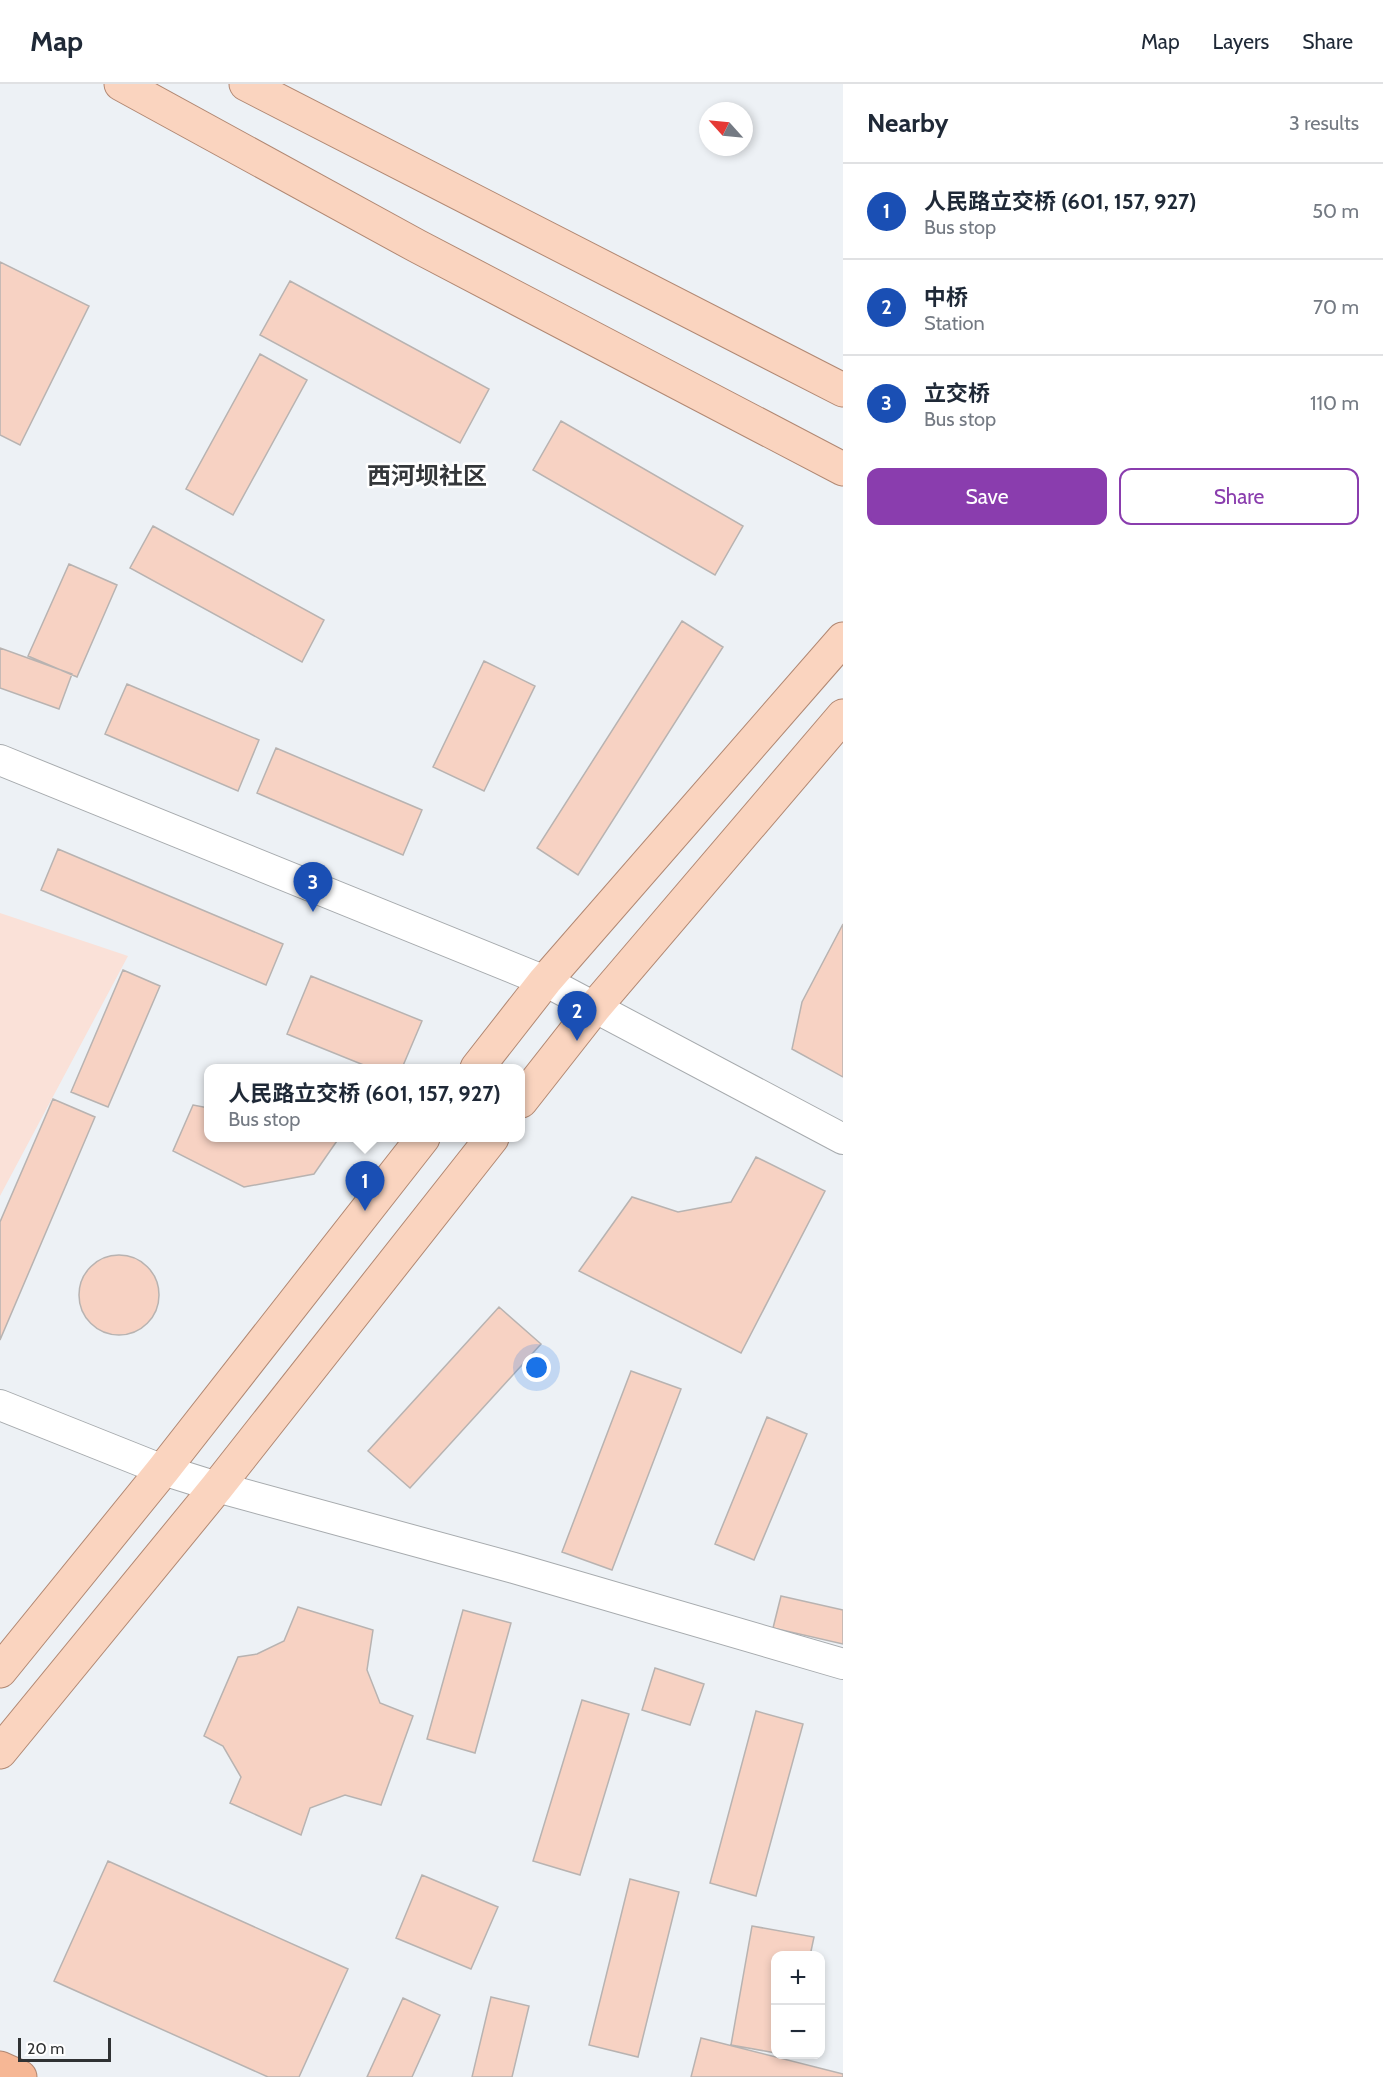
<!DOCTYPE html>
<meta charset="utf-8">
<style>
:root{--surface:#fff;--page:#f2f2f3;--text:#1f2937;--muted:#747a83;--line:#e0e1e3;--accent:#8a3dae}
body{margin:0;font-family:Cabin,"Noto Sans SC",sans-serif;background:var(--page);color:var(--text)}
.controls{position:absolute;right:18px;bottom:18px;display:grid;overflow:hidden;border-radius:12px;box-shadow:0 3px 9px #0003}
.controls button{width:54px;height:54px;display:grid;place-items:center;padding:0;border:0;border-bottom:2px solid var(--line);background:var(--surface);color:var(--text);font:30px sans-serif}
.compass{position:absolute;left:699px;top:18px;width:54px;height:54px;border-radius:50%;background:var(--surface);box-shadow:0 3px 9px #0003;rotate:297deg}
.scale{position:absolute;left:18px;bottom:15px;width:93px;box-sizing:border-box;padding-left:6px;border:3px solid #303233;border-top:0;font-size:16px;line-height:21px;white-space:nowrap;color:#303233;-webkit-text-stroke:4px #fff;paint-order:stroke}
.you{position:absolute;left:537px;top:1284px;width:21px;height:21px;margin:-15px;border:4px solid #fff;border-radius:50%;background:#1a73e8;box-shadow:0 0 0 9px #1a73e833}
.badge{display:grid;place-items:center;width:39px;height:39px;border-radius:50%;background:var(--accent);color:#fff;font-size:20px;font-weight:700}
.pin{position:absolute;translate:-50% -50px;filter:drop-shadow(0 2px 3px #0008)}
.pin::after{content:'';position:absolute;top:32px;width:21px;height:18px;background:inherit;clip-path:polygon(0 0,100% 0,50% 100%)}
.popup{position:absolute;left:204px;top:980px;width:321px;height:78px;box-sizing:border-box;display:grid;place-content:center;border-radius:12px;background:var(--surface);filter:drop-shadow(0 2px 4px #0005);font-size:20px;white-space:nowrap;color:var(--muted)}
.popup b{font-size:22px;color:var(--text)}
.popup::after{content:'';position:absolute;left:50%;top:100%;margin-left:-12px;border:12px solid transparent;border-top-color:var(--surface)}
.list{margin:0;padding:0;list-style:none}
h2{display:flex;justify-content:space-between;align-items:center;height:78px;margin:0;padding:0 24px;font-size:26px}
h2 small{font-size:20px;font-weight:400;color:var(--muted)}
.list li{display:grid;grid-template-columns:39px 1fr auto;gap:18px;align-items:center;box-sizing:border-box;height:96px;padding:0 24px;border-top:2px solid var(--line)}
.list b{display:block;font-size:22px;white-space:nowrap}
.list p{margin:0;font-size:20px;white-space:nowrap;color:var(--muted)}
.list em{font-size:20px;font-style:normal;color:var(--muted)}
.actions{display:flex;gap:12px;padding:18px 24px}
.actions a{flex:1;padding:14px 0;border:2px solid var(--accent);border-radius:12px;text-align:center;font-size:21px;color:var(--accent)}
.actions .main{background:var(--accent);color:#fff}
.map{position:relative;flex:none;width:843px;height:1993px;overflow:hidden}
header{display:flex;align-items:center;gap:36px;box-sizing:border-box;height:84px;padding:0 30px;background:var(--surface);border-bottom:2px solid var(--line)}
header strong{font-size:28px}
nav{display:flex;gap:33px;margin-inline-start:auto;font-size:21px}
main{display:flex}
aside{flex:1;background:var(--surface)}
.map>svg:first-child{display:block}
.education{fill:#fae1d8}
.building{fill:#f7d2c3;stroke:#b8b3b1;stroke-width:1.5}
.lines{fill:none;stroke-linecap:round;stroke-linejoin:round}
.minor-casing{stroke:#a7abae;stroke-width:32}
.major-casing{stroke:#b18873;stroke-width:35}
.highway-casing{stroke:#b18873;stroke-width:35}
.minor{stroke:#fff;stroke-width:30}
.major{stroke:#fad4bf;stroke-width:33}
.highway{stroke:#f6b795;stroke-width:33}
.labels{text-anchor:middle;stroke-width:5;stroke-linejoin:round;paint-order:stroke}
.neighbourhood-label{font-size:24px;font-weight:bold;fill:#34373a;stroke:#fff}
</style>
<header>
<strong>Map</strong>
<nav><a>Map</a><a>Layers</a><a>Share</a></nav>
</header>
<main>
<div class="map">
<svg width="843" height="1993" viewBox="0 0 843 1993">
<rect width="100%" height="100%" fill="#edf1f5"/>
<!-- education -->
<path class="education" d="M0,829L128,872L0,1112Z"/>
<!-- building -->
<path class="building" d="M0,178L89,222L20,361L0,351Z
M290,197L489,305L460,359L260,251Z
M260,270L307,296L233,431L186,405Z
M561,337L743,442L715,491L533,386Z
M153,442L324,536L302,578L130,484Z
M69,480L117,501L77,593L28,572Z
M682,537L723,563L578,791L537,764Z
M0,564L72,590L59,625L0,604Z
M484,577L535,602L484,707L433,683Z
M127,600L259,656L238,707L105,650Z
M276,664L422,726L403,771L257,709Z
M58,765L283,860L266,901L41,806Z
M843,840V993L792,965L802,918Z
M123,886L160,902L108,1023L71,1008Z
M311,892L422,937L402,984H371L287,950Z
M53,1015L95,1033L0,1256V1138Z
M193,1021L209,1024V1054H339L314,1090L244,1103L173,1067Z
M756,1073L825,1107L741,1269L579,1187L632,1113L678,1128L731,1118Z
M79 1211a40 40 0 1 1 80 0a40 40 0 1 1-80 0Z
M499,1223L541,1260L410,1404L368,1367Z
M631,1287L681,1305L612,1486L562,1468Z
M767,1333L807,1350L754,1476L715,1460Z
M781,1512L843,1526V1560L773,1544Z
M298,1523L373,1546L367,1586L380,1619L413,1632L381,1721L345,1711L310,1724L301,1751L230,1719L241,1693L223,1662L204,1652L238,1573L257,1570L284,1557Z
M463,1526L511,1539L475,1669L427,1655Z
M655,1584L704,1600L690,1641L642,1626Z
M582,1616L629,1630L580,1791L533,1777Z
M756,1627L803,1640L756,1812L710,1799Z
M108,1777L348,1885L299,1993H268L54,1897Z
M422,1791L498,1823L471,1885L396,1854Z
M630,1795L679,1808L638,1973L589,1961Z
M752,1842L814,1853L810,1872H776V1969L731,1961Z
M491,1913L529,1922L512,1993H472Z
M403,1914L440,1931L412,1993H367Z
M701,1954L843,1990V1993H691Z"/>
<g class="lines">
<defs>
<path id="minor" d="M0,676L545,897L843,1055
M0,1321L163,1386L217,1403L514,1484L843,1580"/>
<path id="major" d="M121,0L417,162L843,385
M246,0L843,306
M477,984L545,897L843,555
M521,1017L594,924L843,632
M0,1587L163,1386L423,1054
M0,1668L217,1403L492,1054"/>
<path id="highway" d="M0,1984L20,1993"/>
</defs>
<!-- minor casing -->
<use href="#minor" class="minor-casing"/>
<!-- major casing -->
<use href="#major" class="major-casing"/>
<!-- highway casing -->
<use href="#highway" class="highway-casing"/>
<!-- minor -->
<use href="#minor" class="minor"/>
<!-- major -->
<use href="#major" class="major"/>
<!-- highway -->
<use href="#highway" class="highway"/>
</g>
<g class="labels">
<!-- neighbourhood labels -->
<g class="neighbourhood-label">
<text x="427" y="400">西河坝社区</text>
</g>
</g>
</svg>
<div class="controls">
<button>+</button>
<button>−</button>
</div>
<svg class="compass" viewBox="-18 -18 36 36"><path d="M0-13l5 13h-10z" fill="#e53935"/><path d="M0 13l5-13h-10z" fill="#747a83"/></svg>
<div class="scale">20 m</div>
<div class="you"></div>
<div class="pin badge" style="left:365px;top:1127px;background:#1a4fb4">1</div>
<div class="popup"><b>人民路立交桥 (601, 157, 927)</b>Bus stop</div>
<div class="pin badge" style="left:577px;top:957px;background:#1a4fb4">2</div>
<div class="pin badge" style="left:313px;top:828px;background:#1a4fb4">3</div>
</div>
<aside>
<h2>Nearby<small>3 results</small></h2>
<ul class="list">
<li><span class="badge" style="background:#1a4fb4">1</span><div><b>人民路立交桥 (601, 157, 927)</b><p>Bus stop</p></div><em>50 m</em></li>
<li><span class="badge" style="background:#1a4fb4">2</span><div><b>中桥</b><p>Station</p></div><em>70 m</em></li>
<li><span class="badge" style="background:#1a4fb4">3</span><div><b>立交桥</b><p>Bus stop</p></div><em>110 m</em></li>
</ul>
<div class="actions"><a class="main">Save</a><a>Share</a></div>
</aside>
</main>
